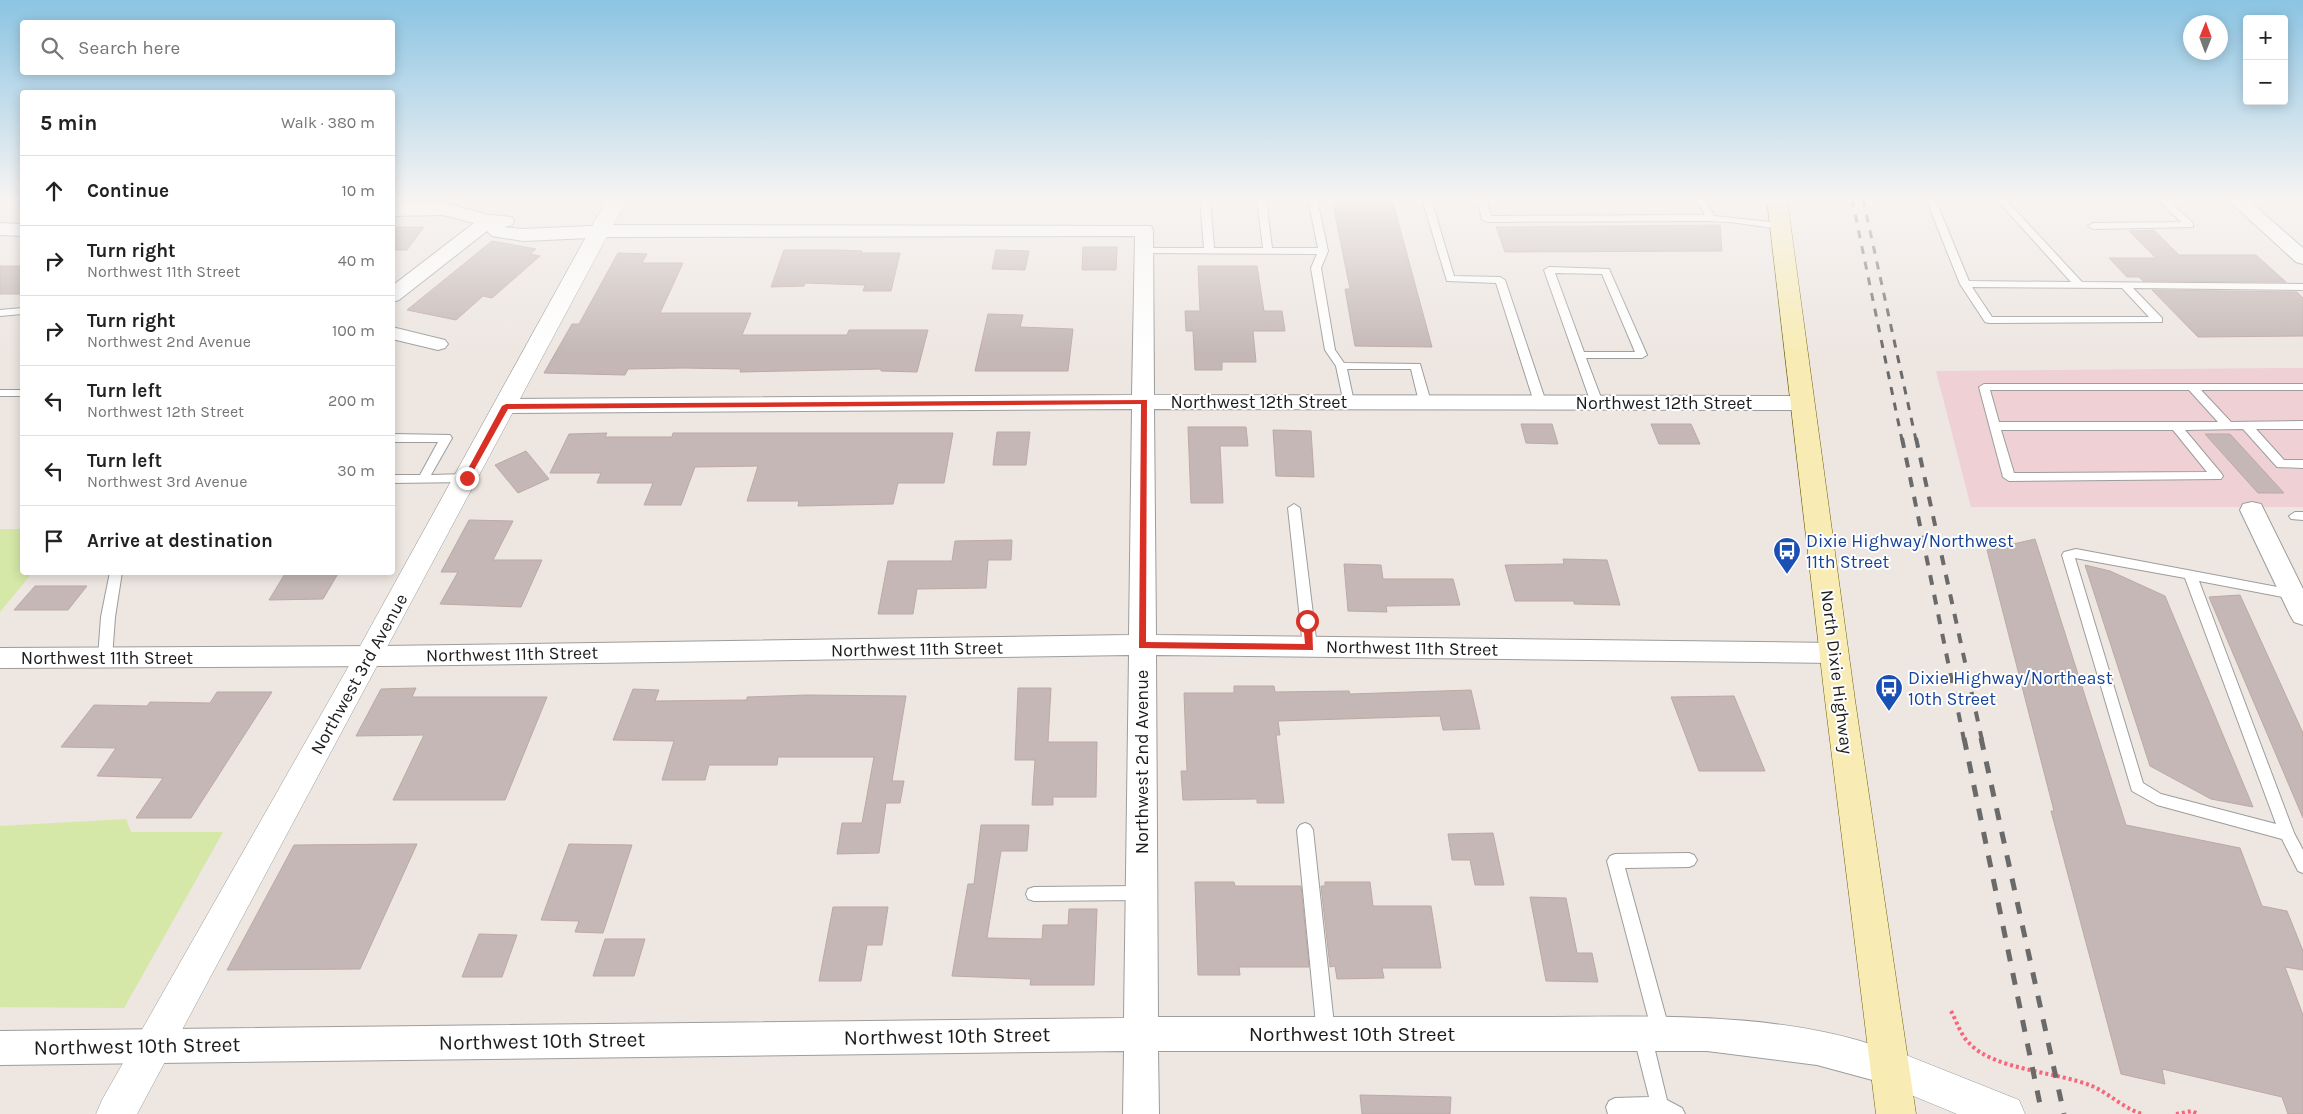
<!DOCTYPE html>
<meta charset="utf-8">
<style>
:root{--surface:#fff;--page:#f6f6f6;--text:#222;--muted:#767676;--line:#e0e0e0}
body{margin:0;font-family:Karla,sans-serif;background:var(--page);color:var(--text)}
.controls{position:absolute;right:15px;top:15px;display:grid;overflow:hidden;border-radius:5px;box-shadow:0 2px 12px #0003}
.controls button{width:45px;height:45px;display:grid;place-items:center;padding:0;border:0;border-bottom:1px solid var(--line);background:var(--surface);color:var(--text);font:25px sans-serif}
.compass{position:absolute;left:2183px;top:15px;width:45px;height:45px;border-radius:50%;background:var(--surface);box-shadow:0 2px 12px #0003;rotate:1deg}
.stop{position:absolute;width:15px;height:15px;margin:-11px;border:4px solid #d93025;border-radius:50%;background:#fff}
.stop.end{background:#d93025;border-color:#fff;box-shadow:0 1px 5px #0008}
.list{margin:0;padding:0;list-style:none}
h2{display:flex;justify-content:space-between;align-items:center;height:65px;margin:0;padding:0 20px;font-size:21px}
h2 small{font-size:16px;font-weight:400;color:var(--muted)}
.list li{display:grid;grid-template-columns:32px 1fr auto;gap:15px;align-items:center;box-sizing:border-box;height:70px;padding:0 20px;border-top:1px solid var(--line)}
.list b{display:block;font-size:19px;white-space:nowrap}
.list p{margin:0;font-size:16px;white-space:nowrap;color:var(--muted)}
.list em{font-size:16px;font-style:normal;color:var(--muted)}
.icon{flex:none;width:28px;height:28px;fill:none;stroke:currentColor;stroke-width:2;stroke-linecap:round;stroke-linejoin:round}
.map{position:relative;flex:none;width:2303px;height:1114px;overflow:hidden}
.search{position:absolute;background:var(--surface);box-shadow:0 2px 12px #0003;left:20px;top:20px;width:375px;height:55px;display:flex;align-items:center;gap:12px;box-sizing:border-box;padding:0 18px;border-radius:5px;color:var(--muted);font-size:19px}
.panel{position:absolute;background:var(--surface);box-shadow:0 2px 12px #0003;left:20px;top:90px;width:375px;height:485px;border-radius:5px}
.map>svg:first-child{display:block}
.commercial{fill:#eed0d5}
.grass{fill:#d5e8a7}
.building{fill:#c4b7b5;stroke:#bea9a4}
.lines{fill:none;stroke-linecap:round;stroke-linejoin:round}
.service-casing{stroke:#9d9d9d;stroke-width:2}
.minor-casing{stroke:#9d9d9d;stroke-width:2}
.tertiary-casing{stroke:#9d9d9d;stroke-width:1}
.secondary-casing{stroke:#6f6306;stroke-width:1}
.path{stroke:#f86779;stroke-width:4;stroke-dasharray:3 3;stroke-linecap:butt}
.service{fill:#fff;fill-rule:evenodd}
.minor{fill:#fff;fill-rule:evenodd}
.tertiary{fill:#fff;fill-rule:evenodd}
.secondary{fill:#f8ecb4;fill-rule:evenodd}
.rail-far2{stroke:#6a6a6a;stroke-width:3;stroke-dasharray:8 8;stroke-linecap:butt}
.rail-far1{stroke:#6a6a6a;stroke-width:4;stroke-dasharray:10 10;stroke-linecap:butt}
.rail{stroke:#6a6a6a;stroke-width:5;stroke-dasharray:12 12;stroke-linecap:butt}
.route{fill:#d93025}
.labels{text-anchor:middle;stroke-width:4;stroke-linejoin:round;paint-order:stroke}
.street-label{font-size:18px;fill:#1c1c1c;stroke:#fff}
.transit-label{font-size:18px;fill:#164399;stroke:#fff;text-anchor:start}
.near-street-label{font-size:21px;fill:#1c1c1c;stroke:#fff}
</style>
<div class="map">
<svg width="2303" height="1114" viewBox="0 0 2303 1114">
<rect width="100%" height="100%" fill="#ede6e1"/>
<!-- commercial -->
<path class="commercial" d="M2303,368V507H1971L1936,371Z"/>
<!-- grass -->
<path class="grass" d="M0,529H22V572L32,573L0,612Z
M126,819L131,832H223L124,1008L0,1007V826Z"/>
<!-- building -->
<path class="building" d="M1332,199H1392L1432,347L1355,346L1345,289H1350Z
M1720,225L1722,251L1505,252L1496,227Z
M392,227H424L407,250H392Z
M2154,230L2179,255H2256L2286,282L2143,281L2139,277H2127L2109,258H2156L2129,231Z
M492,241L536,249L530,254L540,256L492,298L483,296L456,320L407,310Z
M1083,247H1117L1116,270H1082Z
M784,250H835L862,251L861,253H900L891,291H863L865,285L805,283L804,286L771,287Z
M996,250L1029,251L1025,270L992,269Z
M618,253L647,254L642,263H683L660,313H751L742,335H847L849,330H928L917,372L881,371V369L740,372L741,369L683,368L628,369L625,375L544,373L572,324H579Z
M0,266H22V294H0Z
M1198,266H1257L1264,311H1282L1285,331H1253L1256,362H1222V370H1195L1193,331H1186L1185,311H1200Z
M2152,290L2297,292L2303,298V336L2198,337Z
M988,314L1023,315L1020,327L1073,329L1068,371H975Z
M1521,424H1552L1558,444L1526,443Z
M1651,424H1691L1700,444H1659Z
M1188,427H1246L1248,446H1220L1223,503H1191Z
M1273,430L1311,431L1314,477L1276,476Z
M997,432H1030L1026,465H993Z
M607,433L605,437H672L673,433H953L944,483H898L893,504L798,506L799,501H747L758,466L695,467L681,505H644L653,483H597L601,473H550L569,434Z
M2205,434H2230L2284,493H2258Z
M526,451L549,479L518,493L495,465Z
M469,520L513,521L493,560H542L521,607L440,604L458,572H441Z
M2035,539L2126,825L2240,848L2262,906L2287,911L2303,951V970L2285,967L2303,1015V1114H2288L2282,1097L2162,1069L2165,1084L2121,1074L2051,811H2054L1987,550Z
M1012,540L1011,560H988L986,588L917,589L913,614H878L888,561H952L955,541Z
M1563,559L1607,560L1620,605L1574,604V601H1515L1505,565L1564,564Z
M1344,564L1381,565L1383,579H1453L1460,605L1386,606L1387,612L1348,611Z
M2085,565L2110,571L2165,596L2253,807L2211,799L2150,766Z
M286,572H339L323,599L269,600Z
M35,586H87L68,610H14Z
M2240,595L2303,733V818L2209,597Z
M1234,686H1274L1275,692L1349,691L1350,694L1471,690L1480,729L1443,730L1440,716L1278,721L1280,735H1276L1284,803H1257V799L1183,800L1181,771H1187L1184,693H1234Z
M416,688L412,697H547L505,800H393L424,735L356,736L381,689Z
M1018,688H1051L1048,742H1097L1096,797H1053V805H1032L1035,760H1015Z
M633,689L659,690L655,701L747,700V697L807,695L906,696L892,781H904L900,803H886L879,853L837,854L842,823H862L874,757H778L777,765H709L705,780H662L674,741L613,740Z
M217,692H272L191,818H136L163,778L97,776L116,748L61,747L94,705L147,706L150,702L210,703Z
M1734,696L1765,771H1699L1671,697Z
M981,825H1029L1027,851H1001L987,938L1042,939L1043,925H1068L1069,909H1097L1094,985H1030L1031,979L952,976L968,884H974Z
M1493,833L1504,885H1475L1470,860H1452L1448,834Z
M417,844L360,969L227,970L294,845Z
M569,844L632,845L603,933L575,932L579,921L541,920Z
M1195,882H1234L1235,886H1301L1309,967H1239L1240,975H1198Z
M1325,882H1370L1373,906H1431L1441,968H1382L1384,978L1337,979L1335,966L1330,967L1321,886H1325Z
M1530,897L1566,898L1577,953H1592L1598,982L1546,981Z
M833,907H888L882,945H867L861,981H819Z
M479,934L517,935L502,977H462Z
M605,939H645L634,976H593Z
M1360,1095L1451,1097L1450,1114H1362Z"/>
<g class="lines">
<defs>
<path id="service" d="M1200,199H1210L1214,248H1263L1257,199H1266L1272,248H1318L1308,199H1317L1328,251L1321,268L1335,350L1344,363L1420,364L1431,402L1429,404L1425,405L1419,402L1411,369H1347L1354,402L1348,405L1344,404L1336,366L1325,350L1311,268L1317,254L1141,253L1139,251L1144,248H1204Z
M1422,199H1431L1454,276L1500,277L1505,280L1546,402L1544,404L1540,405L1534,402L1496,283L1447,281Z
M1477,199H1486L1491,216L1705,215L1696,199H1705L1714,216L1780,223L1785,226L1780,229L1730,222L1705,221L1487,222L1482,219Z
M1926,199H1935L1969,281L2071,282L1996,199H2005L2082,282L2303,284V290L2133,288L2162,318V322L1989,323L1985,322L1960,284ZM1972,287L2122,288L2149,317H1992Z
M2157,199H2167L2193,223V227L2093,229L2088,226L2093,223L2181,222Z
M1549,267L1609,269L1647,355L1642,358H1586L1603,403L1601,405L1597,407L1591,403L1544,270ZM1555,273L1602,274L1635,352H1584Z
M22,308V314L0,316V310Z
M1984,384H2303V390H2201L2231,422L2303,421V429H2256L2284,460H2303V468L2277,467L2243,429L2185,430L2221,473L2223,476L2221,479L2009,481L2003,477L1979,387ZM1990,390H2189L2218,422H1999ZM2001,430H2173L2207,472L2014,473Z
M0,390H22V396H0Z
M392,434L450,435L452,438L431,475L467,474L473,478L467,482L392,483V475H420L438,442H392Z
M1294,504L1300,508L1317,647L1315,651H1305L1303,647L1288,508Z
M2295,512H2303V520L2291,519L2289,516Z
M2076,549L2298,591L2299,594L2298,597L2293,599L2199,581L2294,833L2303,850V873L2298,871L2282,839L2157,805L2132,791L2062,555L2064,552ZM2075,558L2185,578L2276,824L2161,794L2143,783Z
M110,572H122L115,617L112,658L110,662H100L98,658L101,617Z
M1305,823L1310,825L1313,830L1335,1034L1332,1040L1326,1042L1320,1040L1317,1034L1297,830L1300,825Z
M1689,853L1694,855L1697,860L1694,865L1689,867L1625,868L1670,1032L1667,1038L1661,1040L1655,1038L1652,1032L1607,861L1610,856L1615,854Z
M1142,886L1148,888L1150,893L1148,898L1142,900L1034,901L1028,899L1026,894L1028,889L1034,887Z
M1642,1026L1648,1028L1651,1034L1667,1100L1682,1108L1685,1114H1608L1606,1107L1609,1101L1615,1098L1649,1097L1633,1034L1636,1028Z"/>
<path id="minor" d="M2227,199H2247L2303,248V264L2296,262Z
M444,203L489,215L512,217L514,221L512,225L504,227L523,229L613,225L1151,226L1153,230L1154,395L1802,396L1810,398L1813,403L1810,408L1802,410L1154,409L1156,635L1834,643L1843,646L1847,653L1843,660L1834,663L1156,655L1158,1017C1282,1017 1406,1017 1529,1017C1648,1017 1791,1009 1903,1056L1908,1068L1903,1080L1891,1085L1817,1065L1707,1051H1158L1159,1114H1123L1124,1051L0,1065V1031L1124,1018L1129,655L383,666L0,668V648L383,646L1129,635L1132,409L506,413L498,411L495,406L498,401L506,399L1132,395L1135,236L613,237L523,241L492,236L487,231L399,300L392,302V286L474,223L443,215L392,216V204Z
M0,223L22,224V236L0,235Z
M392,327L445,340L448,344L445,348L438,350L392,339Z
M2252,502L2261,504L2264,510L2303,589V625L2294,622L2290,615L2240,510L2243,504Z"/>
<path id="tertiary" d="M607,199H627L137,1114H96L102,1100L359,648Z
M1891,1049L2019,1100L2025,1114H1957L1877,1081L1872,1068L1877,1055Z"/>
<path id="secondary" d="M1767,199H1787L1855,700L1916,1114H1876L1825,700Z"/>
</defs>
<!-- service casing -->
<use href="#service" class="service-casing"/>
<!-- minor casing -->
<use href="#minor" class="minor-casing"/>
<!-- tertiary casing -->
<use href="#tertiary" class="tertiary-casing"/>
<!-- secondary casing -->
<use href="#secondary" class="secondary-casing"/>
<!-- path -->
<path class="path" d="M1951,1011C1957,1022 1961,1036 1970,1044C1995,1070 2058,1072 2092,1086C2110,1094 2123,1108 2142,1114
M2176,1114L2192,1111L2198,1114"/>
<!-- service -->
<use href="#service" class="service"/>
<!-- minor -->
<use href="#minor" class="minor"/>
<!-- tertiary -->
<use href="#tertiary" class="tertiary"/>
<!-- secondary -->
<use href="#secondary" class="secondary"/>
<!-- rail-far2 -->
<path class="rail-far2" d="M1852,199L1902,440
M1863,199L1916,440"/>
<!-- rail-far1 -->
<path class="rail-far1" d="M1902,438L1964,740
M1916,438L1982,740"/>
<!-- rail -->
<path class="rail" d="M1964,738L2042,1114
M1981,738L2064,1114"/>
</g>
<!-- sky -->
<linearGradient id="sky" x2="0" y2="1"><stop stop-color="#8bc4e3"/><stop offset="0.56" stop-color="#f7f4f2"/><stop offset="1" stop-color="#f7f4f2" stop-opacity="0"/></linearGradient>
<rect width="2303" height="355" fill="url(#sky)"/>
<!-- route -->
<path class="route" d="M1147,400L1146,642L1305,644L1303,621L1307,618L1312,621L1313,650L1139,648L1141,404L508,409L469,479L463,478L502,406L506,404Z"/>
<!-- icons -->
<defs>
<symbol id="bus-pin" viewBox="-11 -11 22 30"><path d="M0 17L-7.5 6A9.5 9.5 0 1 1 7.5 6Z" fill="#1a4fb4" stroke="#fff"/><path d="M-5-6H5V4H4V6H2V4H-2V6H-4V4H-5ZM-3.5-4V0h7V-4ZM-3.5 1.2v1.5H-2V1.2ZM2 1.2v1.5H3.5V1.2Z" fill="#fff"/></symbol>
</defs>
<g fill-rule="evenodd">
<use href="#bus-pin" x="1771" y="535" width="32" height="43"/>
<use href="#bus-pin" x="1873" y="672" width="32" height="43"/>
</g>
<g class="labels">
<!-- street labels -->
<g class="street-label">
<text x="1259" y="408">Northwest 12th Street</text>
<text x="1664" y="409">Northwest 12th Street</text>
<text transform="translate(1412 648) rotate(1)" y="6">Northwest 11th Street</text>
<text transform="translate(917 649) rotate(-1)" y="6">Northwest 11th Street</text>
<text transform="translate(512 654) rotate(-1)" y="6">Northwest 11th Street</text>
<text x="107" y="664">Northwest 11th Street</text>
<text transform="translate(1837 672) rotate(83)" y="6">North Dixie Highway</text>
<text transform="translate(359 674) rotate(-61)" y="6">Northwest 3rd Avenue</text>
<text transform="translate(1142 762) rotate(-90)" y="6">Northwest 2nd Avenue</text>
</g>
<!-- transit labels -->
<g class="transit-label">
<text x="1806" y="547">Dixie Highway/Northwest<tspan x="1806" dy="21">11th Street</tspan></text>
<text x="1908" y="684">Dixie Highway/Northeast<tspan x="1908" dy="21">10th Street</tspan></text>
</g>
<!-- near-street labels -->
<g class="near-street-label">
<text x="1352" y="1041">Northwest 10th Street</text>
<text transform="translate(947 1036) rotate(-1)" y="7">Northwest 10th Street</text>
<text transform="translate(542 1041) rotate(-1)" y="7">Northwest 10th Street</text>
<text transform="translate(137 1046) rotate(-1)" y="7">Northwest 10th Street</text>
</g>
</g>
</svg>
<div class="controls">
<button>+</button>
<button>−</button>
</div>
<svg class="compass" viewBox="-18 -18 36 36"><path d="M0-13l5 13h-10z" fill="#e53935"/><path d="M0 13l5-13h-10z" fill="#767676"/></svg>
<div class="stop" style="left:1307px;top:621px"></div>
<div class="stop end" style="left:467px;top:478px"></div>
<div class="search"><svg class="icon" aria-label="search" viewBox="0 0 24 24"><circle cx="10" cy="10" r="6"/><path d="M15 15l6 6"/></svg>Search here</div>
<section class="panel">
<h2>5 min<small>Walk · 380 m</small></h2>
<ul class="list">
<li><svg class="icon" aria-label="ahead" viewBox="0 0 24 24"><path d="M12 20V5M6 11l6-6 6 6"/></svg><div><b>Continue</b></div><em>10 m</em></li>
<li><svg class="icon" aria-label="right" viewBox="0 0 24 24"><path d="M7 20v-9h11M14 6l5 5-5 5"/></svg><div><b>Turn right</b><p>Northwest 11th Street</p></div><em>40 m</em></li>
<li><svg class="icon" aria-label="right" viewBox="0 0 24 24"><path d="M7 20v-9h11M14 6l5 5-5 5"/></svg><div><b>Turn right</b><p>Northwest 2nd Avenue</p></div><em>100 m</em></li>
<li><svg class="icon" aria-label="left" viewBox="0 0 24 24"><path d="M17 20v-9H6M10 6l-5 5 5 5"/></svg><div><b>Turn left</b><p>Northwest 12th Street</p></div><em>200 m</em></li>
<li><svg class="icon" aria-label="left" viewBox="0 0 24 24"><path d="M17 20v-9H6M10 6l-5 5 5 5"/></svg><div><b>Turn left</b><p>Northwest 3rd Avenue</p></div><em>30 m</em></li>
<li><svg class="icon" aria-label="arrive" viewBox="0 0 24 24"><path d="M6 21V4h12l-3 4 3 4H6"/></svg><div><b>Arrive at destination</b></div></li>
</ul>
</section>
</div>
